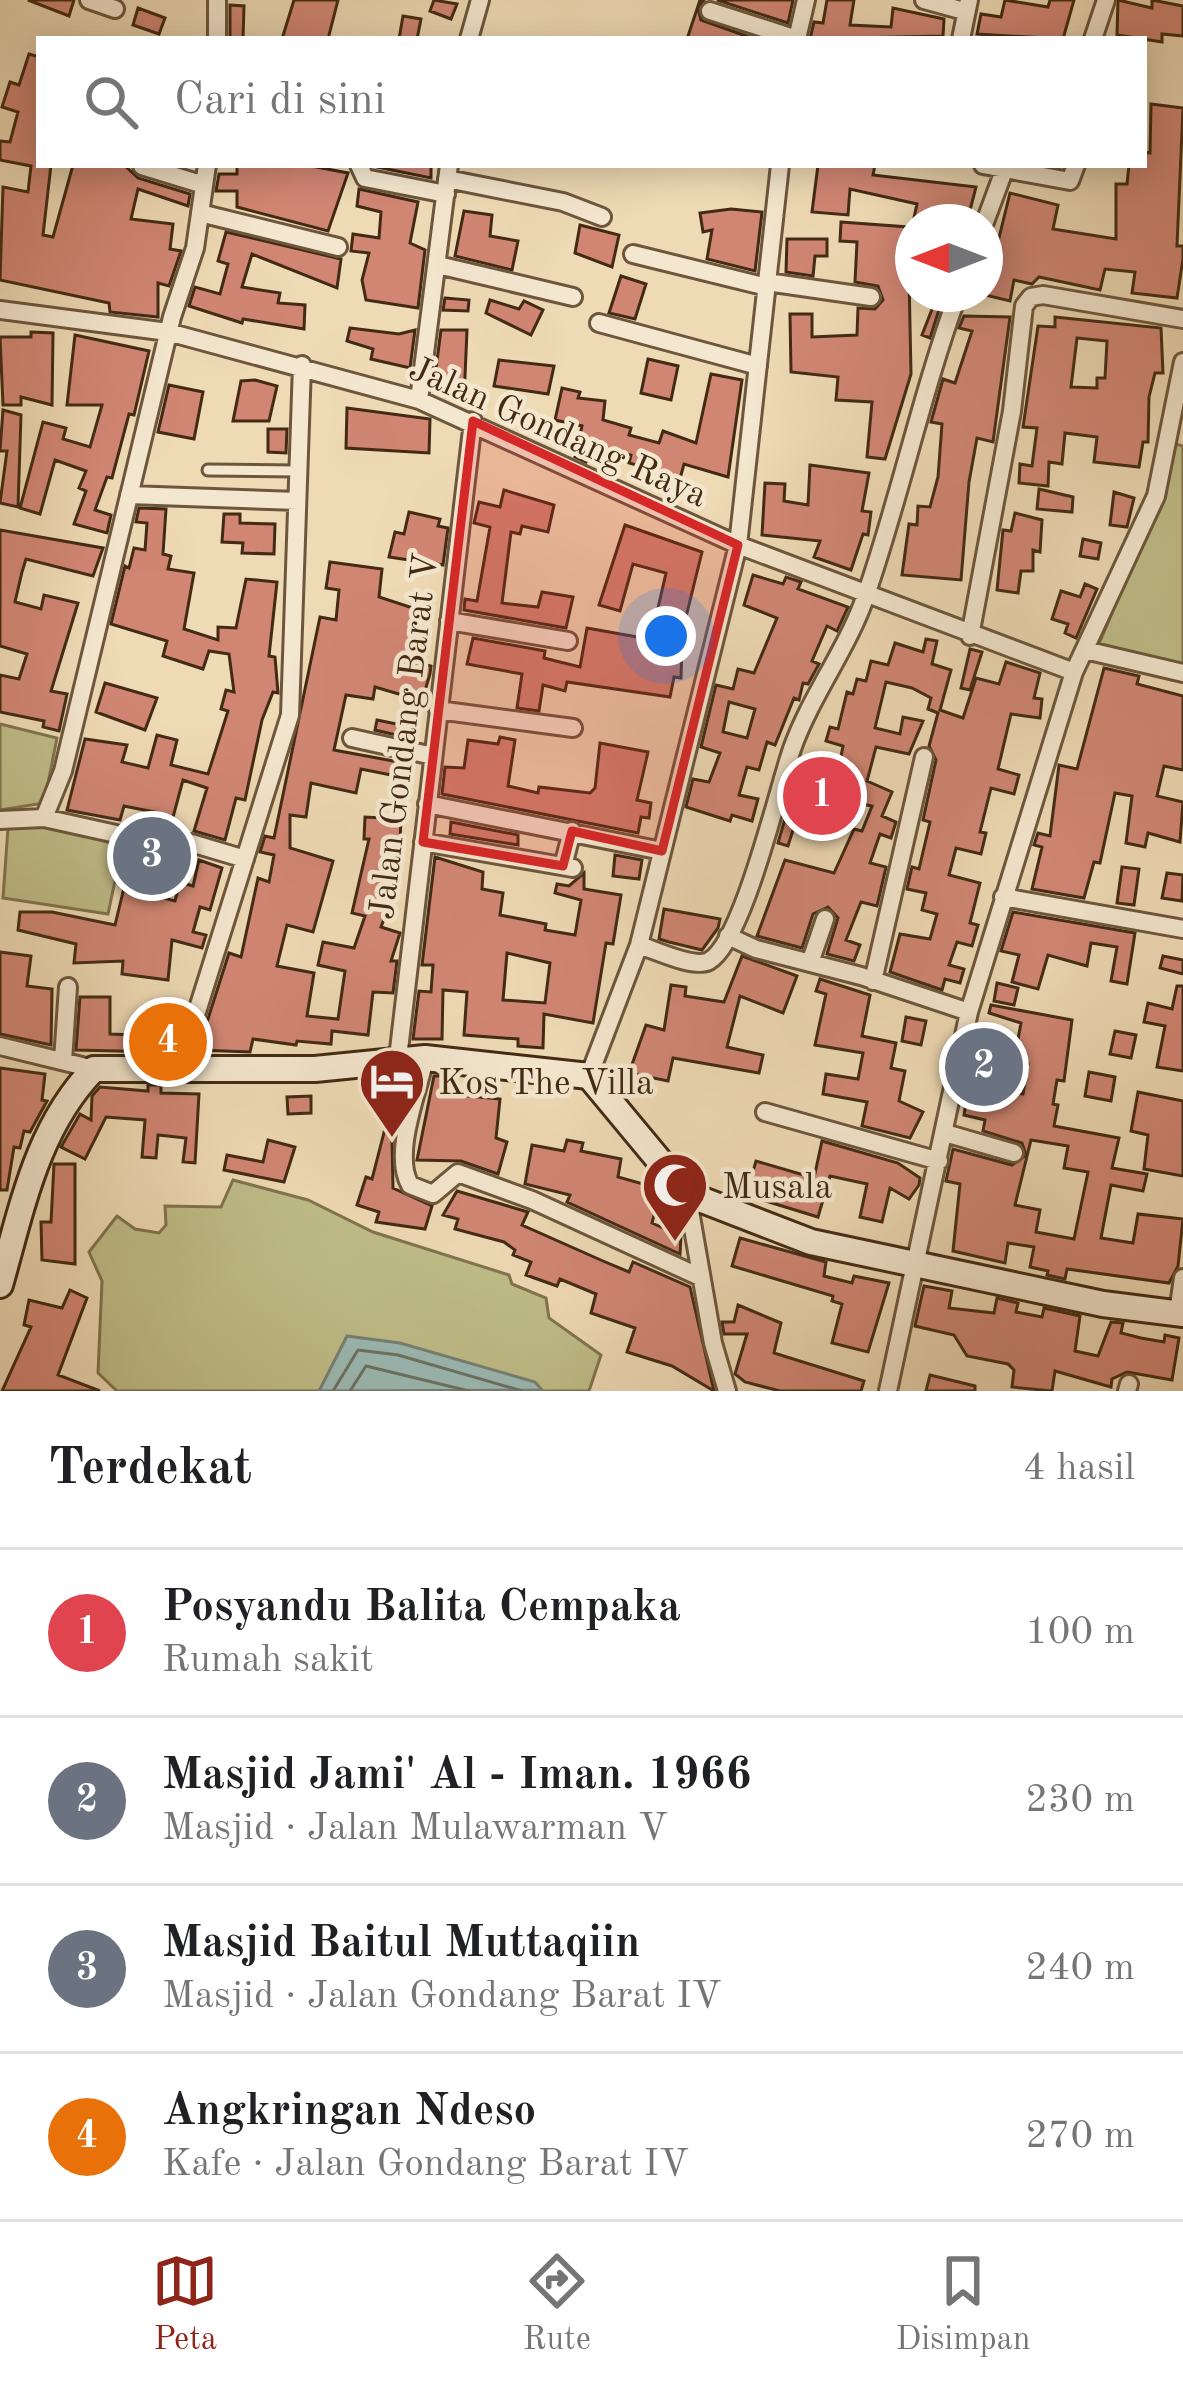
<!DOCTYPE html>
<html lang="id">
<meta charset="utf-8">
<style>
:root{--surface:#fff;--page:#f2f2f2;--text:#202124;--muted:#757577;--line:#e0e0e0;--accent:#8f2418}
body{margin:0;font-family:"Old Standard TT",serif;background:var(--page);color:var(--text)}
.compass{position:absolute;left:895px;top:204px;width:108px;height:108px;border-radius:50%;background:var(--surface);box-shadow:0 6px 30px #0003;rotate:270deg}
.you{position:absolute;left:666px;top:636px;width:42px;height:42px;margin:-30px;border:9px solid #fff;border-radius:50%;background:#1a73e8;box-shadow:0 0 0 18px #1a73e833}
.badge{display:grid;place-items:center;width:78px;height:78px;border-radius:50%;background:var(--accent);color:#fff;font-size:39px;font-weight:700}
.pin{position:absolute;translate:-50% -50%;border:6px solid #fff;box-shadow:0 3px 12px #0006}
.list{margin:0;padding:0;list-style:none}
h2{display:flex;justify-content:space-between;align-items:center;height:156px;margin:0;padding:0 48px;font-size:51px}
h2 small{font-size:39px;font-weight:400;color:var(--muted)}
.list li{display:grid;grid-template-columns:78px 1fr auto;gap:36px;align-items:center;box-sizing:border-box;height:168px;padding:0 48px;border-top:3px solid var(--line)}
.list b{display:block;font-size:45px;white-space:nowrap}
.list p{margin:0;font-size:39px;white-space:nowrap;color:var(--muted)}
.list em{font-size:39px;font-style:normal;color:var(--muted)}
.icon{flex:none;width:66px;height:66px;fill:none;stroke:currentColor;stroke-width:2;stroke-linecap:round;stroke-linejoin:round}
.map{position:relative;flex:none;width:1183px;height:1391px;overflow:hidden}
.search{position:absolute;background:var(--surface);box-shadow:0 6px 30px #0003;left:36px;right:36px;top:36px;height:132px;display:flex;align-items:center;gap:30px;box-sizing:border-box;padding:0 42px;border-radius:0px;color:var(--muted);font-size:45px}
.sheet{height:828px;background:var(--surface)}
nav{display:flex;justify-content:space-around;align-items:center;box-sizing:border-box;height:168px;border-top:3px solid var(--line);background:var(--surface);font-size:33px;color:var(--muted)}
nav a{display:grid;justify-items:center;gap:6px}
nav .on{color:var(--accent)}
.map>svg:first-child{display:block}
.green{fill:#bfbd88;stroke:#80744e;stroke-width:3}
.water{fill:#9bbab4;stroke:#778074;stroke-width:3}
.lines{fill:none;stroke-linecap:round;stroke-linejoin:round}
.shore{stroke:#6e7264;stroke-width:3}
.building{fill:#d18674;stroke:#422a13;stroke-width:3;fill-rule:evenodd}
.lane-casing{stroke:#6d563c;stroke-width:15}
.street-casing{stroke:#6d563c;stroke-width:22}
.secondary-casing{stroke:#422a13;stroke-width:30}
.lane{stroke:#f4e7cf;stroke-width:9}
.street{stroke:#f4e7cf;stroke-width:16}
.secondary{stroke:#f4e7cf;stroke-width:24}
.marked{fill:#d62828;fill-opacity:0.2;stroke:#d62828;stroke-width:9;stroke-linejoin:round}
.labels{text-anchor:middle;stroke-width:9;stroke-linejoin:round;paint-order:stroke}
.street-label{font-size:36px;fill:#422a13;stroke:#f4e7cf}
.poi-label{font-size:36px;fill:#422a13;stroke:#f4e7cf;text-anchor:start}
</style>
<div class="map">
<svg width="1183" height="1391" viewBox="0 0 1183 1391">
<rect width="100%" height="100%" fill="#eedab5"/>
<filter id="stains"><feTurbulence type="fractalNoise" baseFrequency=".00167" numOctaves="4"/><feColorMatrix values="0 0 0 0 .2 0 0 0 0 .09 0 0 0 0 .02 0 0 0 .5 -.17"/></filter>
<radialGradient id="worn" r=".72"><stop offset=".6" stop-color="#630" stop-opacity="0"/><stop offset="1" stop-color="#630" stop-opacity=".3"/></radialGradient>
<!-- green -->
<path class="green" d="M1175,444L1183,446V667L1099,644L1155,511Z
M0,724L57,738L44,803L0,810Z
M33,826L124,838L108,914L3,898L8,828Z
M233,1180L308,1200L373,1232L509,1275L512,1284L546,1298L549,1318L601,1355L589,1391H117L98,1373L102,1281L89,1252L117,1216L135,1229L159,1233L166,1225L165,1206L221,1207Z"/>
<!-- water -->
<path class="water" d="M347,1336L400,1343L535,1382L542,1390L319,1391Z"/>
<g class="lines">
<!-- shore -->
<path class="shore" d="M333,1391L358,1350L398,1355L522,1391
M350,1391L366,1366L469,1391"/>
</g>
<!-- building -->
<path class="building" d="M28,0H74L69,16Z
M294,0H338L328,39H282Z
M434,0L457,4L451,19L430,11Z
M700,0H704L698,8L701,20L755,39H687Z
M717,0H793L788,23Z
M827,0H854L850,25L891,27L893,8L944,19L943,36L810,39L814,22L823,23Z
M1005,0L1048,7L1050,0H1074L1063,39L977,34L981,14L1001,17Z
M1118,0L1152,8V0L1183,6V36L1162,34V42L1117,35Z
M230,5L244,6L243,39H230Z
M138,8L165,18L159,34L133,25Z
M403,16L421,19L417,39H399Z
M29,54L39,57V165H51L43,235L53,237L73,165H124L138,178L190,194L188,206L138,189L131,219L173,224L170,249L181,251L169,286L158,283V317L110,312L109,303L0,280L3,187L28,192L31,166L0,160V141L10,142L18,112L2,107L10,82L19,85Z
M1151,104L1183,108L1177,246H1183V259L1177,298L1132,293L1135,272L1105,269L1100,290L1039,277L1032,284L1014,280L1010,301L985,295L1010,193L1058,205L1053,229L1116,239V184H1127L1129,165H1144V152L1150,153Z
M237,165H306L348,173L328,231L237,207V191H216L219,174H237Z
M377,165H431V178L377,167Z
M818,165H875L873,175L976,187L967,222H913L917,204L850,189L848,215L812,212Z
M359,189L418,202L410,243L425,250L418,308L366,300L362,280L369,253L351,251L353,234L379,238L381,212L357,206Z
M731,209L762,212L755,271L707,259L712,230L703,232L700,213Z
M464,211L492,215L490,236L518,241L512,270L455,256Z
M841,222L908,227L911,374L885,459L867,457L872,402L836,400L838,377L791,372L790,314H812V337L857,335L858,308L875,309L883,300L878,286L855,282L857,242L840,241Z
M580,225L619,235L612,267L575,253Z
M226,232L341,259L337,288L252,254L242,287L280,293L278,303L305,305L304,329L243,319L242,323L189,306L195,287L220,294L228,264L218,261Z
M787,239H827V256H815L813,276L786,272Z
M621,276L646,284L635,319L609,313Z
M938,294H944L930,338L922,335Z
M445,298L469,300L468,311L443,310Z
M490,300L519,309L524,301L543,310L531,335L486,313Z
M964,316L1010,317L993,442L977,438L969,482L961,580L902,575L909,524L917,525L918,506L930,507L938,477L942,424L931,422L943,379L955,383L972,331L959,328Z
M1055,317L1161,328L1163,373H1155L1149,397L1148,442H1143L1139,467L1094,462L1097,437L1065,433L1062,464L1049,462L1048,486L1019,483L1020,464L1032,466L1037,428L1023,427L1038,326L1055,327ZM1077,338L1107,341L1105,378H1097V388L1071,387Z
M350,328L399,334L415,330L410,368L371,359L373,349L347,341Z
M441,330H467L464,400L446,397L449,379L435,376Z
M31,332L53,333L52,405L21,397V405H3L0,337H31Z
M75,335L149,351L134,415L129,414L112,478L107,477L95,510L111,515L107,533L74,524L86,491L79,488L86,471L55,460L40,514L20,508L43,422L66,428L63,439L90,447L102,405H67Z
M648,359L678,366L671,400L641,393Z
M499,360L554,366L548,394L494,386Z
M711,374L742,380L728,477L684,464L678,486L664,481L666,473L629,463L631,455L595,446L586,462L575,457L582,426L555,420L562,388L580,392L578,398L605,401L603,420L631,428L629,435L659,443L663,431L696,443Z
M255,380L277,386L269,421H233L241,381Z
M169,385L203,392L194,439L158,432Z
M347,408L430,419L429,453L346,448Z
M3,410L21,415L18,507L0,503L7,451H0Z
M268,429H287L286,453L268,452Z
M810,465L869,473L862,511L871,512L868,535L863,534L851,570L814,557L820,541L762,535L765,483L785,484L784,501L808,505Z
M1039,489L1073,497L1072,512L1037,509Z
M504,490L554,505L548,532L522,526L520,534L511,532L502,603L538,607L542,592L573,597L566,628L464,610L465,599L477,601L490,527L474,523L479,502L500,507Z
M1114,492L1134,498L1127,527L1110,525Z
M139,508L166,509L163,554L171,556L168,569L194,573L184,629L218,640V627L236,628L246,579L277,582L269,656L275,657L278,693L273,692L262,720L245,800L236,798L225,840L194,831L207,788L183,780L152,895L175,901L180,882L193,886L199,860L222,868L210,910L200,907L193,932L206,935L202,948L172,940L168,980L122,974L123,961L74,963L76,944L18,930L20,912H52L115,925L131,859L139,860L154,812L124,806L120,820L67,810L85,739L127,745L122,762L148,768L157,735L177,740L171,765L208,774L228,711L221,709L226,690L234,692L229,654L209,651L203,669L163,656L167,641L111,624L125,566L129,568L134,548L145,550L147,523L136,522Z
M409,512L440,519L438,526L448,528L443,565L389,557L395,532L404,534Z
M1015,513L1042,520L1040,552L1033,550V571H1021L1018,593L997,590L1003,530L1011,531Z
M224,514H240V523L275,524L274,554L242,553L243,543L222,542Z
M625,525L702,552L683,629L655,621L666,573L633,564L620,611L599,605Z
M0,530L103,548L93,576L26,559L22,572L15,602L41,609L44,595L78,603L51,691L67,694L59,731L43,727L44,721L0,712V675L19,679L27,654L0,646Z
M1083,539L1101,543L1098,559L1080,556Z
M330,562L382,569L379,597L422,611L413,648L419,649L416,662L431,666L430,674L422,701L375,687L373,699L346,695L334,750L404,763L401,777L361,769L356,793L311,783L306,817L290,815V848L333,861L313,932L287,925L277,966L314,973L307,1016L338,1019L345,971L318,965L323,942L354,948L365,916L352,913L369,839H364L365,817L401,819L400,841H388L382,876L399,881L381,927L400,933L391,961H397L393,993L373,992L368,1035L332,1031L331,1044L297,1041L296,1045L253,1039L250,1052L198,1050L229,953L241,957L258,878L269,882L274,855L260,852L265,836L274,838L320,617L336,620L339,590L326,588Z
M753,575L783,584L786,577L801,582L798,589L848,607L837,631L827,626L812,661L819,664L808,684L803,683L799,700L794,698L775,745L767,742L759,770L747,767L739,795L758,799L752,821L732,815L730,821L686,807L693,779L709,782L720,753L701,747L716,685L733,689L738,669L754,673L777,618L744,605ZM729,702L755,709L747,738L723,732Z
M1085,584L1097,589L1076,638L1065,633L1068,624L1052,619L1061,591L1080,597Z
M587,628L682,645L681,678L674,677L670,697L567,682L565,691L543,685L539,711L517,708L522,674L467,664L473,638L545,651L544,658L580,667Z
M926,639L937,641L932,664L951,670L940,710L963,718L976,678L999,684L1006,662L1040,673L1034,698L1042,699L1040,718L1011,714L998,769L1019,775L1014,794L991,788L980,832L986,833L981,854L956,848L949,875L980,883L970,923L978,925L972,946L957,942L949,965L964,969L960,983L945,979L942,990L890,972L900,934L930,939L937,914L922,910L926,893L907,889L912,867L919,869L930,822L923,820L936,760L929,746L938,713L928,709L931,698L912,688L886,682L875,728L900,734L903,717L923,721L909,754L876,747L867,781L892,792L882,816L896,822L891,838L880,834L870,863L886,867L877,906L861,902L846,940L860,945L854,961L827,954L838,918L828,907L813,914L802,948L757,936L785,860L834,873L854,829L862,831L872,806L862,804L861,785L820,774L822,768L838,772L843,746L826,741L830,727L838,729L847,692L853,694L857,679L866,681L871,661L888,665L895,643L923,652Z
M970,649L982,652L970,690L961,688Z
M1104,668L1139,676L1137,684L1183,696V770L1164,766L1157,796L1183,802L1180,842L1148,833L1145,847L1126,843L1132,796L1115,793L1100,863L1094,862L1084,898L1032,889L1042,847L1034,845L1038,833L1050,836L1059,765L1077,769Z
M105,683L157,698L145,730L96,712Z
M377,720L411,727L409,738L375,730Z
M500,737L515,740L508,786L538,793L539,787L590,793L595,788L600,743L648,752L637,800L651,803L649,818L641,817L638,833L442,794L445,767L464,768L468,740L498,744Z
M812,798L842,806L840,815L810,807Z
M789,805L800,808L788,846L778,843Z
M451,822L518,835V845L450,834Z
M615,855L642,860L639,879L613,876Z
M435,857L483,872L482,889L503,893L500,915L546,924L545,930L575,935L581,900L555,893L557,884L569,886L584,873V889L621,895L613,944L606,943L593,1023L544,1014L543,1048L518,1046V1039L464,1035L467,992L443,990L442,1039H413L419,991L431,992L433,965H422ZM507,953L550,963L545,1003L503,1000Z
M1122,867L1139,869L1134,905L1117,903Z
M1167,873L1183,875L1182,901L1162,898Z
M664,909L720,919L718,928L702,950L669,942L659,939Z
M1013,912L1135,933L1127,984L1111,981L1117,947L1091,943L1087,966L1048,955L1038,989L1012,982L1019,955L1001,951Z
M0,952L31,956L27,986L52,989L51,1045L0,1034Z
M742,956L797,976L783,1013L740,996L727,1047L763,1055L759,1073L673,1058L668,1081L629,1073L646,1025L664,1030L671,985L686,987L685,996L724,1002Z
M1163,956L1183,960V974L1160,968Z
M820,979L870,995L862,1036L896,1043L891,1068L905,1071L899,1101L923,1112L910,1138L862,1126L867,1102L823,1094L826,1074L858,1079L863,1053L815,1045L826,994L816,991Z
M997,983L1018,988L1014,1005L994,1001Z
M1177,986H1183V1071L1157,1067L1165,1026L1144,1022L1148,1003L1172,1009Z
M80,997H110V1034L159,1036V1052L76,1050Z
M991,1005L1072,1020L1064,1081L1057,1080L1053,1104L1058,1105L1054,1126L1119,1138L1112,1168L1147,1174L1143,1191L1111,1185L1101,1238L1133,1243L1138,1214L1183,1219L1178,1266L1169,1283L1067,1269L1065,1279L1047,1275L1048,1271L1030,1267L1034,1247L1008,1243L1005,1263L953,1251L960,1184L946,1181L953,1149L1012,1165L1026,1155L1022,1143L983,1131L985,1120L964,1115L975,1045L1002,1050L995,1089L1023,1094L1028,1064L1003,1059L1007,1037L1018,1039L1021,1023L989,1013ZM1031,1140L1068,1146L1064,1168L1088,1172L1074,1239L1036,1232L1040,1210L1015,1205Z
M906,1017L926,1021L921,1045L902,1041Z
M1115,1031L1136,1035L1131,1058L1110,1054Z
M0,1068L45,1074L42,1100L47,1101L30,1132L24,1131L20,1148L14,1147L7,1190H0Z
M1089,1072L1115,1077L1111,1101L1085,1096Z
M434,1076H442L448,1094L500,1099L496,1138L507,1142L498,1174L461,1161L417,1160Z
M148,1085H161V1093L199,1094L195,1163L183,1162L186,1138L158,1135L156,1158L142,1157L145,1120L106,1117L85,1159L61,1147L80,1114L91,1120L92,1096L100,1087L148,1091Z
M396,1086L404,1089L392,1139L393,1188L432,1206L425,1229L376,1222L379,1212L357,1205L366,1177L372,1179Z
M1138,1092L1183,1101V1176L1144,1169L1148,1135L1131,1131Z
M311,1096V1113L288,1114L287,1097Z
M268,1140L295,1147L284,1182L224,1170L227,1155L263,1162Z
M567,1140L583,1143L581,1151L621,1159L618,1177L661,1189L652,1223L681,1236L680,1254L567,1202L570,1195L525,1184L532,1145L564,1151Z
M822,1141L898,1163L920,1178L919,1185L909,1199L890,1188L882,1222L860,1217L867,1184L830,1176L818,1217L746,1195L756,1161L814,1178Z
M54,1164H75V1264L42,1260L41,1222H51Z
M457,1191L528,1212L522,1225L603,1261L629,1272L633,1262L690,1287L714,1391L672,1366L627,1352L635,1328L591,1313L596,1294L560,1279L557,1286L526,1275L531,1262L513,1255L515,1250L504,1242L455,1229L458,1219L443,1215Z
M740,1238L826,1262L824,1276L852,1283L854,1276L889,1283L868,1352L832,1343L842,1304L832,1301L833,1296L732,1266Z
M924,1286L952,1291L949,1308L994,1313L997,1298L1018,1303L1016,1312L1042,1317L1044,1308L1080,1316L1075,1351L1098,1356L1111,1322L1123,1323L1121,1333L1141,1338L1164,1342L1165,1335L1179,1338L1172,1380L1127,1372L1112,1379L1111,1387L1055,1371L1052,1391L1012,1387L1014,1370L1008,1364L967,1356L954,1335L915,1326Z
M70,1290L87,1298L58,1375L100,1391H2L31,1327L24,1325L29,1300L62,1308Z
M738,1305L781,1323L774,1353L864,1381L861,1391H780L745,1382L735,1374L747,1334H724L722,1322H734Z
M930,1375L975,1386V1391H926Z"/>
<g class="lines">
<defs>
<path id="lane" d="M208,470L298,471"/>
<path id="street" d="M89,0L115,9
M924,0L964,11
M710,11L797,39
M217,39V0
M469,39L480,0
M797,39L806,0
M961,39L969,0
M1093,39L1106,0
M359,165L365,178L446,194
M983,165L1070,181L1076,165
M142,166L204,185
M447,179L563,202L602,217
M200,213L338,247
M985,222L1005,168
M633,254L767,287
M438,265L573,297
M767,282L871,297
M0,310L168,332L419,400L738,545L1074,672
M599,323L758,366
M419,400L449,165
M129,495L297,501
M449,621L568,641
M970,636L1012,411L1024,306L1031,297L1043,295L1183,319
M1085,650L1183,673
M438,710L573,728
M352,738L433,756
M783,778L853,795
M427,804L662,851
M44,818L116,834
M0,820L44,818L63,771L172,317L195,248L207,165
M423,842L573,868
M191,843L245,859
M563,866L572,831
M1003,897L1183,929
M728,936L756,949L861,976L969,1012
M639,945C655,950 694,969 709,961C743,942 778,789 792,749C811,695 849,647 867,592C901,493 922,392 958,294
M810,963L825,919
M873,981L924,757
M0,1046L94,1069
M398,1058L473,421
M425,1058C418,1093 392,1153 410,1185L433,1194L458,1173L532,1200L700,1277
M63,1061L68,987
M179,1069L290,715L302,365
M589,1076L639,945L738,545L780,165
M765,1112L939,1161
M945,1133L1014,1153
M687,1194L713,1343L727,1391
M1178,1313L1183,1278
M888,1391L969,1012L1074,672L1156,496L1183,362
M1127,1391L1129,1384"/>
<path id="secondary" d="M0,1285C22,1208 37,1127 94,1069H315L425,1058L589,1076L687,1194L811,1242L1103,1304L1183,1314"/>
</defs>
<!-- lane casing -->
<use href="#lane" class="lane-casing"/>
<!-- street casing -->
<use href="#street" class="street-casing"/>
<!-- secondary casing -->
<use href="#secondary" class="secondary-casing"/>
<!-- lane -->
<use href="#lane" class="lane"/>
<!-- street -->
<use href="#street" class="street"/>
<!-- secondary -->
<use href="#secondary" class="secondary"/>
</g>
<!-- marked area -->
<path class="marked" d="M473,421L738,545L662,851L572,831L563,866L423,842Z"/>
<!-- icons -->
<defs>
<symbol id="hotel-pin" viewBox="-11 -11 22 30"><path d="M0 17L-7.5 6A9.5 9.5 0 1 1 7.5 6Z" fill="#8f2418" stroke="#f4e7cf"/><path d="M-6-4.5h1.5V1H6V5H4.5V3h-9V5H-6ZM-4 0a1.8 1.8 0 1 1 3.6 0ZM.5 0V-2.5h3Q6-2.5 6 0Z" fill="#fff"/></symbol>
<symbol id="mosque-pin" viewBox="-11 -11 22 30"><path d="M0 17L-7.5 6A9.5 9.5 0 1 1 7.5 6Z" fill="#8f2418" stroke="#f4e7cf"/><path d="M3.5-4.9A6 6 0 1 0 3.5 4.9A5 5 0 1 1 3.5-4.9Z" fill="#fff"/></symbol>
</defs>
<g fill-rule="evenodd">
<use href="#hotel-pin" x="354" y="1043" width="76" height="104"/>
<use href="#mosque-pin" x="637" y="1147" width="76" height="104"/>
</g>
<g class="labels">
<!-- street labels -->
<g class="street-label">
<text transform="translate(559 430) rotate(24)" y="13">Jalan Gondang Raya</text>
<text transform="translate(402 736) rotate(-83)" y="13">Jalan Gondang Barat V</text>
</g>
<!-- poi labels -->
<g class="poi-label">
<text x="438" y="1094">Kos The Villa</text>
<text x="722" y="1198">Musala</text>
</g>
</g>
<rect width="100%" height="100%" filter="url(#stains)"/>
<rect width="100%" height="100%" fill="url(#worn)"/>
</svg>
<svg class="compass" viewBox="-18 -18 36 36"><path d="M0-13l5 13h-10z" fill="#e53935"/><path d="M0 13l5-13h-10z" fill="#757577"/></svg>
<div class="you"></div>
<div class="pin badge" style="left:822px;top:796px;background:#e0444e">1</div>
<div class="pin badge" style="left:984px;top:1067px;background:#6b7280">2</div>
<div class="pin badge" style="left:152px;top:856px;background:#6b7280">3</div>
<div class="pin badge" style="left:168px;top:1042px;background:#e8710a">4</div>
<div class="search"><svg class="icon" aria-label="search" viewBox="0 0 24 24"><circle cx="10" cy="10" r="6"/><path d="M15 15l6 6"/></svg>Cari di sini</div>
</div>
<section class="sheet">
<h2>Terdekat<small>4 hasil</small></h2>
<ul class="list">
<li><span class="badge" style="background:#e0444e">1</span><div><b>Posyandu Balita Cempaka</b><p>Rumah sakit</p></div><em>100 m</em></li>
<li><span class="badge" style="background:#6b7280">2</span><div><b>Masjid Jami' Al - Iman. 1966</b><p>Masjid · Jalan Mulawarman V</p></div><em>230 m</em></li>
<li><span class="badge" style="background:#6b7280">3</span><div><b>Masjid Baitul Muttaqiin</b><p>Masjid · Jalan Gondang Barat IV</p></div><em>240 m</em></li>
<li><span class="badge" style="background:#e8710a">4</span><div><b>Angkringan Ndeso</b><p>Kafe · Jalan Gondang Barat IV</p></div><em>270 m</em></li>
</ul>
</section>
<nav>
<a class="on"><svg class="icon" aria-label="map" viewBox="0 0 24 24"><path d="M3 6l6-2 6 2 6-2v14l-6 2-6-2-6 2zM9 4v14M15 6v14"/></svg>Peta</a>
<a><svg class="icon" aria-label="directions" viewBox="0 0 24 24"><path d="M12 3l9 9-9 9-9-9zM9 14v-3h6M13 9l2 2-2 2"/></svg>Rute</a>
<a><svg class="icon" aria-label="saved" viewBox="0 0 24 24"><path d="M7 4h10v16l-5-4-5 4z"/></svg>Disimpan</a>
</nav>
